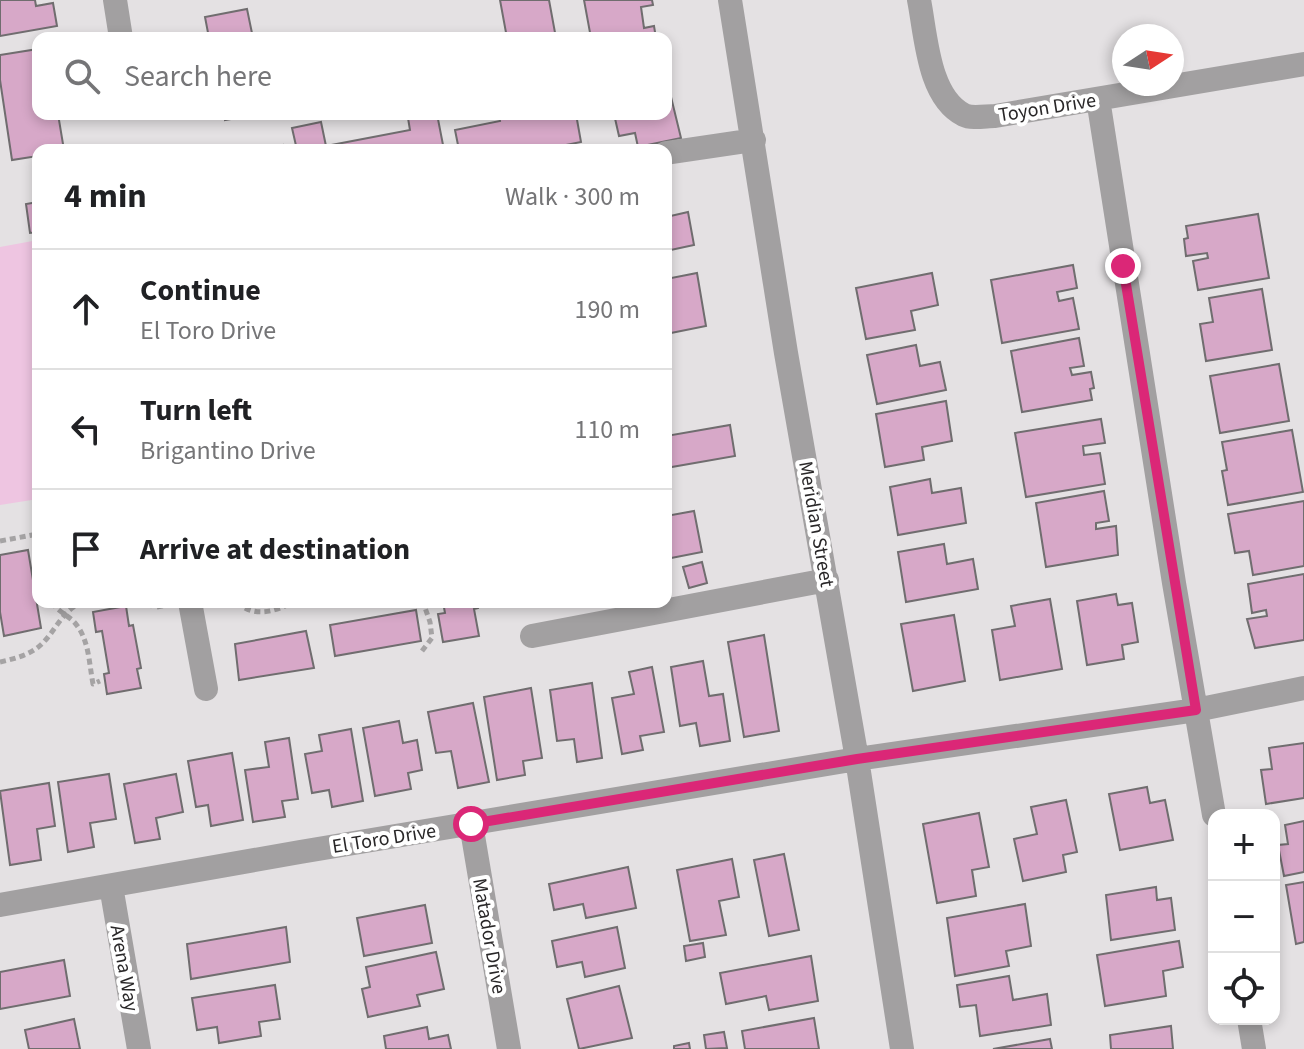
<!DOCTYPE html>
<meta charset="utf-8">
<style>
:root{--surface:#fff;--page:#f2f2f2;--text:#202124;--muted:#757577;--line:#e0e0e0}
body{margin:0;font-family:"Source Sans 3",sans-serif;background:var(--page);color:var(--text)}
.controls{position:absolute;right:24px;bottom:24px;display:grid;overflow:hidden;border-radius:16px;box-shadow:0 4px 12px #0003}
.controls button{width:72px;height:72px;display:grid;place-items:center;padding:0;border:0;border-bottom:2px solid var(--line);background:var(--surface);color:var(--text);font:40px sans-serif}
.compass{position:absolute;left:1112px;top:24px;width:72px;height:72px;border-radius:50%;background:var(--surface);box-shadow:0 4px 12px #0003;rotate:78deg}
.stop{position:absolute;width:24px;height:24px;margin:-18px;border:6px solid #db2777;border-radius:50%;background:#fff}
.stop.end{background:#db2777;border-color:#fff;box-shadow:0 2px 8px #0008}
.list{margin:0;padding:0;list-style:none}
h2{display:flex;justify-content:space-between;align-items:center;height:104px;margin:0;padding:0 32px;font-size:34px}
h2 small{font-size:26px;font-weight:400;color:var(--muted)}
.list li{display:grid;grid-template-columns:52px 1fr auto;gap:24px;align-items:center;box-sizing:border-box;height:120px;padding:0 32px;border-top:2px solid var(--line)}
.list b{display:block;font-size:30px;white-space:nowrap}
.list p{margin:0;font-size:26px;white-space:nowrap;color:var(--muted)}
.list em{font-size:26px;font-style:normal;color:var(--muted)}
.icon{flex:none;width:44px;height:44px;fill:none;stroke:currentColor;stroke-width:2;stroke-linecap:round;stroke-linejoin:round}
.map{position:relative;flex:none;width:1304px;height:1049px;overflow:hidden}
.search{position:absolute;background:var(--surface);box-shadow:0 4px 12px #0003;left:32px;top:32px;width:640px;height:88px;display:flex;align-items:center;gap:20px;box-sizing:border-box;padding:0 28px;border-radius:16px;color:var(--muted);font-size:30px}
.panel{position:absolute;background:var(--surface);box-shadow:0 4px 12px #0003;left:32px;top:144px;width:640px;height:464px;border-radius:16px}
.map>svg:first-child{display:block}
.green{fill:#eec5e1}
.building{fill:#d7a8c8;stroke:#706d6f;stroke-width:2}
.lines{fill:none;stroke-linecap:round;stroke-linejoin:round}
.path{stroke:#a5a3a4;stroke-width:5;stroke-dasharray:6 4;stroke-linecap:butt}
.minor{stroke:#a2a0a1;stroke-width:24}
.route{stroke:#db2777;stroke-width:10}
.labels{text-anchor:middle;stroke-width:8;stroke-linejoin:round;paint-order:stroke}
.street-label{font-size:20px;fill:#292728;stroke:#fff}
</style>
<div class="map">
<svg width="1304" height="1049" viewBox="0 0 1304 1049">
<rect width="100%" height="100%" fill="#e4e1e3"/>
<!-- green -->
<path class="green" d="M38,240V499L0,505V247Z"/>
<!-- building -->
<path class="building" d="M0,0H35L36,6L53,3L57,26L0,36Z
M500,0H549L556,38H507Z
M584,0H652L653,5L641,7L644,28L654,26L656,38H591Z
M247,9L253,38H209L205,17Z
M38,49V114H58L64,150H38V156L12,160L0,80V55Z
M671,97L681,138L638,147L635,133L619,136L614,114H666V98Z
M224,114H258L225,120Z
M437,114L444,150H297L292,128L321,122L326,146L410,130L408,118Z
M499,114H576L581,142L541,150H459L455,130L500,121Z
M283,145L284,150H260Z
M38,202V232L30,233L26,204Z
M688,212L694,245L666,251V217Z
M1258,214L1269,278L1198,290L1193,261L1208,258L1207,253L1186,256L1184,239L1188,238L1186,226Z
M1073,265L1077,288L1057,292L1059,301L1073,298L1079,329L1002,343L991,280Z
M697,273L706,326L666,334V279Z
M932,273L938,305L911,311L915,330L866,339L856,288Z
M1262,289L1272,350L1206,361L1200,324L1213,322L1209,298Z
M1079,338L1084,366L1070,368L1072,375L1091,372L1094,388L1090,389L1092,400L1022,412L1011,351Z
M916,345L920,366L940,362L946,390L877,404L867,355Z
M1279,364L1289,421L1220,433L1210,376Z
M946,401L952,441L922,447L924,460L885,467L876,414Z
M1101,419L1105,443L1083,446L1084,455L1100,453L1105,484L1026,497L1015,433Z
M730,425L735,456L666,468V436Z
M1292,430L1303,492L1228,505L1222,471L1227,470L1222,442Z
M930,479L932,493L961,488L966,523L898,535L890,487Z
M1104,491L1109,521L1096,523V529L1116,526L1118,555L1046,567L1036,503Z
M1304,501V566L1253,575L1249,551L1235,553L1228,514Z
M694,511L702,552L666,559V516Z
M944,544L947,564L973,559L978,589L906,602L898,552Z
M28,550L41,628L4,636L0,612V555Z
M702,562L707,583L689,588L683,567Z
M1304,574V640L1255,648L1247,619L1267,616L1266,610L1252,613L1248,584Z
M1116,594L1118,605L1132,603L1138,642L1122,645L1124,659L1087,665L1077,601Z
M1050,599L1062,669L1000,680L992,630L1015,626L1011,606Z
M443,602H477L478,608L474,609L479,636L443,642L438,614L445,613Z
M126,606L129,626L133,625L141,668L137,669L141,688L107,694L104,674L109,673L102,631L96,632L93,612Z
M416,610L421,641L335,656L330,625Z
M954,615L965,681L913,691L901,624Z
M306,631L314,668L239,680L235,644Z
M764,635L779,731L744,737L728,642Z
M703,661L709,696L723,694L730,741L700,746L696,723L680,726L671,667Z
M652,667L664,732L640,736L643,750L622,754L612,698L634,694L629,672Z
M592,683L602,758L577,762L574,739L557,741L550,690Z
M531,688L542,758L523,761L525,775L497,780L484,697Z
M473,703L489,782L458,788L451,751L436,753L428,712Z
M399,721L403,743L417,740L422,770L408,773L411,789L375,796L363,728Z
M351,729L363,801L332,807L329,790L312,793L305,754L322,751L319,735Z
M289,738L298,799L282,801L285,817L253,822L245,770L269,767L265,742Z
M1304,743V798L1266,804L1261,770L1272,769L1269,748Z
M232,753L243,820L211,826L208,805L196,807L188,761Z
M109,774L116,819L90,823L94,847L68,852L58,782Z
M176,774L183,812L156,818L160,839L135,843L124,784Z
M49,783L55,826L37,829L41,860L10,865L0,791Z
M1147,787L1150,803L1165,800L1173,840L1120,850L1109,794Z
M1066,800L1077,852L1063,855L1066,872L1023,881L1014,839L1037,834L1031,807Z
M979,813L989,867L972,870L976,896L937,903L923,824Z
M1304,821V872L1284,876L1278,845L1288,844L1285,825Z
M784,854L799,930L769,936L754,860Z
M732,859L739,897L719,901L726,935L690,941L677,870Z
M628,867L636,908L586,918L583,904L554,910L549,884Z
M1304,882V942L1296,944L1286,885Z
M1156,887L1157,900L1171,898L1175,930L1111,940L1106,895Z
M1025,904L1031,946L1006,951L1009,966L955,976L947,918Z
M425,905L432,943L364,956L357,918Z
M286,927L290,962L191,979L187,944Z
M617,927L625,968L585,977L582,962L557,967L552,941Z
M1179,941L1183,967L1163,971L1166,996L1105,1006L1097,955Z
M703,943L705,957L686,961L684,946Z
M436,952L444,989L417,995L420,1006L368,1017L362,989L370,987L366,967Z
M811,956L818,1001L769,1010L766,996L726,1004L720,973Z
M64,960L70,996L0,1009V972Z
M1009,976L1013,1000L1047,994L1051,1025L980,1036L976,1005L960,1007L957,985Z
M275,985L280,1019L259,1022L261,1036L219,1043L217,1027L197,1030L192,998Z
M619,986L632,1038L579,1049L567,999Z
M814,1018L819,1049H745L742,1031Z
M74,1019L80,1049H29L25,1030Z
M1171,1026L1173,1049H1111L1110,1035Z
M427,1027L429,1039L448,1035L451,1049H386L384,1036Z
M724,1032L727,1048L706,1049L704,1035Z
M1050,1039L1052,1049H993Z
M689,1043L690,1049H674V1046Z"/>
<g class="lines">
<!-- path -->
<path class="path" d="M0,541L38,534
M52,602C58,612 68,615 75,623C89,639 89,663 93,684L100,681
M152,602L153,608L166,605
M237,602C253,618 275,612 293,602
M422,651L432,638L430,622L423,602
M0,662C13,659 26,656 37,648C55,635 62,607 85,602"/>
<!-- minor -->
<path class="minor" d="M115,0L121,38
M730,0L786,353L857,759L902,1049
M919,0C926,35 928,97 964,115C972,119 986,116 995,116L1304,64
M1098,99L1174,583L1214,815
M666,153L754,140
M190,602L206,689
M532,636L827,580
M471,824L509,1049
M111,886L139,1049
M0,905L300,852L857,759L1196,710L1304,688
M1249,1019L1254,1049"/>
</g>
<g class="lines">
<!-- route -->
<path class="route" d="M471,824L857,759L1196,710L1123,266"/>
</g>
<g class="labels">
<!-- street labels -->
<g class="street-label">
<text transform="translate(1047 107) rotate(-9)" y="7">Toyon Drive</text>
<text transform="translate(817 524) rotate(80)" y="7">Meridian Street</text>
<text transform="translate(384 838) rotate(-9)" y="7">El Toro Drive</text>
<text transform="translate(490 936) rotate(80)" y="7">Matador Drive</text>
<text transform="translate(125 968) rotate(80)" y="7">Arena Way</text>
</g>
</g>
</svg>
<div class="controls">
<button>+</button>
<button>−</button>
<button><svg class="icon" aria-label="locate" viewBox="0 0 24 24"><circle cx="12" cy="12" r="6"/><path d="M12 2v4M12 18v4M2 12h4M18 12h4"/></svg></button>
</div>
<svg class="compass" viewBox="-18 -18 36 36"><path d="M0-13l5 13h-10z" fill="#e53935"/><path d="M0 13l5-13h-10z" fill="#757577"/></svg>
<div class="stop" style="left:471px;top:824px"></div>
<div class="stop end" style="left:1123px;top:266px"></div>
<div class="search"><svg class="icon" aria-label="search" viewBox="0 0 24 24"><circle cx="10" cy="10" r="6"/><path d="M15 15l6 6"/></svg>Search here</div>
<section class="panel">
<h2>4 min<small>Walk · 300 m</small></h2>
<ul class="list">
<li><svg class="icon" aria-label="ahead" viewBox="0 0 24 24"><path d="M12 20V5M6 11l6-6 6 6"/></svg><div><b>Continue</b><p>El Toro Drive</p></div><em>190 m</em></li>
<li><svg class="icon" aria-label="left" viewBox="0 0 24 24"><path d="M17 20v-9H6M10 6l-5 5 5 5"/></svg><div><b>Turn left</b><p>Brigantino Drive</p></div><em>110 m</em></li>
<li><svg class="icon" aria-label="arrive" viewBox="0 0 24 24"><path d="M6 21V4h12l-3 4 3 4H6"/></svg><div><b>Arrive at destination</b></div></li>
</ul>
</section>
</div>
